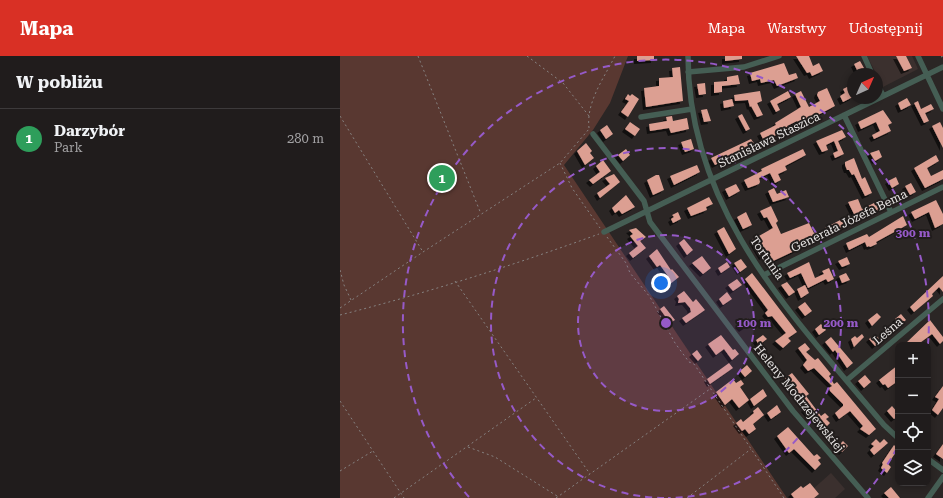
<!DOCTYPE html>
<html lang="pl">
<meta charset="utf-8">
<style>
:root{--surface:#201c1c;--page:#282525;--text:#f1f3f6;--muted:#a2a1a3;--line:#3d3a3b;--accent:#d93025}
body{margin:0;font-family:"Roboto Serif",serif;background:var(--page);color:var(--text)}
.controls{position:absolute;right:12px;bottom:12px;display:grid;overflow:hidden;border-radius:8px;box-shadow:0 2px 6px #0003}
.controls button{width:36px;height:36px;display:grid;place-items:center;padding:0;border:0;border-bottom:1px solid var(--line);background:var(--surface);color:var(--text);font:20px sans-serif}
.compass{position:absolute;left:507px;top:12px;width:36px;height:36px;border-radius:50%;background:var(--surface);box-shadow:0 2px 6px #0003;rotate:45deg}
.you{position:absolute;left:321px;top:227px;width:14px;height:14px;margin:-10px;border:3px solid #fff;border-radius:50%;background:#1a73e8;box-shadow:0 0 0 6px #1a73e833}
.badge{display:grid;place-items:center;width:26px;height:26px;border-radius:50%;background:var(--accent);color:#fff;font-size:13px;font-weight:700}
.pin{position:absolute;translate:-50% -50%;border:2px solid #fff;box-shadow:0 1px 4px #0006}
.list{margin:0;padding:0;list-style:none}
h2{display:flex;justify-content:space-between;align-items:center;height:52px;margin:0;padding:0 16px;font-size:17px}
h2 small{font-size:13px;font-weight:400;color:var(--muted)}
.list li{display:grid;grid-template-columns:26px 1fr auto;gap:12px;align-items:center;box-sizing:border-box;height:60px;padding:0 16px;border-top:1px solid var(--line)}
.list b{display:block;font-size:15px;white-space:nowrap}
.list p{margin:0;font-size:13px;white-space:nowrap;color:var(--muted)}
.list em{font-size:13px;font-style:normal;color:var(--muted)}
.icon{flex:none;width:22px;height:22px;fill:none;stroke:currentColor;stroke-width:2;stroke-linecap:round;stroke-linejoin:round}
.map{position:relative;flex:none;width:603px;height:442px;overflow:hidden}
header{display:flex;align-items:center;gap:24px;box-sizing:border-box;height:56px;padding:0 20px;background:var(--accent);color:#fff}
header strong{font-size:19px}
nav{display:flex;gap:22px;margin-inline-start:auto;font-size:14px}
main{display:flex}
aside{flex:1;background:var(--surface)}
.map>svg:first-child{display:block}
.built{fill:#3b302e}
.green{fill:#593831}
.building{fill:#dc9f92;filter:url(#shadow)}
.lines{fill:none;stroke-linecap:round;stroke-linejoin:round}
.path{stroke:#868281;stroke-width:1;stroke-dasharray:2 3;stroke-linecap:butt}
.street{stroke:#455e54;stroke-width:5.5}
.ring{fill:none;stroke:#965ac8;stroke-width:2;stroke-dasharray:7 5}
.labels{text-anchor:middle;stroke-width:4;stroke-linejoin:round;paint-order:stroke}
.street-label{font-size:12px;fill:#e7e4e3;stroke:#211d1c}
.centre{fill:#965ac8;stroke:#211d1c;stroke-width:2}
.ring-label{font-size:12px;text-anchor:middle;font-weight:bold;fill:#965ac8;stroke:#211d1c;stroke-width:4;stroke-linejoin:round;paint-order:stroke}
</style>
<header>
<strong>Mapa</strong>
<nav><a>Mapa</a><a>Warstwy</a><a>Udostępnij</a></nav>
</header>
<main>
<aside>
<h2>W pobliżu<small></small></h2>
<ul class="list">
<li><span class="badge" style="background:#2e9e5b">1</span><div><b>Darzybór</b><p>Park</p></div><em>280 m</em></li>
</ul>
</aside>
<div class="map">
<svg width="603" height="442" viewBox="0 0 603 442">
<defs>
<filter id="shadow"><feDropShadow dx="-3" dy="3" stdDeviation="0" flood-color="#0009"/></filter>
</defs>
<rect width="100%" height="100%" fill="#2b2625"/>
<!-- built -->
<path class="built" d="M527,0H572L578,13L543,31Z
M491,417L505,433L495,442H463Z"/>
<!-- green -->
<path class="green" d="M0,0H288L270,47L253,74L224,109L447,442H0Z"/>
<!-- building -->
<path class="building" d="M297,0H314V4L297,5Z
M385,0H402V3L385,5Z
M456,0H469L473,10L479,7L483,15L472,20L470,16L467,17Z
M556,0H566L572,12L564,15Z
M520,5L524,12L527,18H519L514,8Z
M444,7L449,19L456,17L458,22L437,30L434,24L421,27L420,23L412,25L410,17Z
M340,11L343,45L306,51L304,32L319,30V22L333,21L332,12Z
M398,19L400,28L382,30V36L374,37V26L387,25V21Z
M365,27L366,38L359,39L357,28Z
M509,30L513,41L503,46L500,40L505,37L503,33Z
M487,32L495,50L459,69L457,65L447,70L448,73L424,85L420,77L436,69L435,67L461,51L455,38L461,35L469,51L480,45L477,39L478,36Z
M420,35L422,45L417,47L423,59L417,61L411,50L410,51L408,44L395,45L394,39Z
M448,35L451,41L437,48L440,54L436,56L430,45Z
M288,38L290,40L292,38L299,43L288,61L281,56L289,45L285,43Z
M567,42L571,49L561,54L558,47Z
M392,43L394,50L384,52L383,45Z
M578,45L581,53L591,48L594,53L585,57L589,65L584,67L574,47Z
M367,53L371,65L364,66L361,54Z
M543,54L552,67L548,69L551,75L534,83L532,79L540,75L536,66L521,73L518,66Z
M402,58L410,73L406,75L398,60Z
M332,60L333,65L347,62L349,73L331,77L329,72L310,75L309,68L327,65L326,61Z
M290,66L300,73L295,80L285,73Z
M600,66L603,72V92L592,70Z
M267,69L273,78L266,83L260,74Z
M502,74L506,81L498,85L504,98L495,102L493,97L498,95L494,85L486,89L488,94L482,96L476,85Z
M351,83L354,93L345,96L341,86Z
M411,83L415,89L375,109L371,102Z
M246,87L252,95L250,97L254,102L245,109L237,95Z
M286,93L290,99L283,105L278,99Z
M463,93L466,99L445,110L447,114L438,118L441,124L435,127L430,117L419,122L420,126L419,128L408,132L404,124L422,115L421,113Z
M539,94L542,101L535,105L530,97Z
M596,99L599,105L587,112L591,120L603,114V123L585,132L574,112Z
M514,102L522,123L525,121L532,137L525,140L514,118L512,119L509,114H507L505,109V106Z
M263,104L271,115L253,128L249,124L260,116L256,110Z
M357,109L360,116L334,129L330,120Z
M274,118L280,126L260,142L257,137L270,128L265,122Z
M316,119H319L324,134L313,139L307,124Z
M556,121L559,128L552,132L548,125Z
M571,127L576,136L570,139L565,130Z
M396,128L400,135L389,141L385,133Z
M434,132L437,138L446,134L449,141L433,146L428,135Z
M286,139L295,151L282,158L279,154L275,157L272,152Z
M369,141L373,148L366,151L367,154L351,160L347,152Z
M518,143L522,153L536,146L539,154L521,163L519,158L515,160L508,146Z
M596,144L603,158V168L595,172L589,156L575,163L571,156Z
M431,150L438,165L436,167L441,178L469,167L474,177L477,176L480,183L465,188V190L431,206L426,199L422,201L412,184L433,172L427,161L424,162L420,155Z
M338,156L341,163L333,167L331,163L334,161L332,159Z
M406,156L412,169L403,173L397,161Z
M563,160L567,169L536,186L537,188L530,191L529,190L527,191L525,186L509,194L506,187L527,178L529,181Z
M506,161L509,169L488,179L485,172Z
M384,171L396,193L389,198L377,175Z
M296,172L306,181L300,185L306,192L293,202L289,197L298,190L290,180L293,178L289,174Z
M344,183L353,194L347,199L339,187Z
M317,193L331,214L332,213L339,221L330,228L325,221L328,220L320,209L317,211L309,200Z
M362,200L371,212L363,218L352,207Z
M507,201L510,208L502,211L498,205Z
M401,203L407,211L400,216L394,207Z
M387,206L390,211L381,217L378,212Z
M469,206L475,222L484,218L482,215L489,212L494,223L488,226L486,223L468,232L461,217L450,222L447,217Z
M412,217L457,276L448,282L451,285L443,292L435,285L446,277L432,260L428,261L425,257L428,254L405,223Z
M506,217L510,224L502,227L499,220Z
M603,220V236L599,231L592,238L593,240L574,256L570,251Z
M397,223L402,229L393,235L388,229Z
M447,226L455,236L449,240L441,229Z
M465,229L469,237L461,242L457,233Z
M344,235L353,246L356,243L365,254L346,267L342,262L351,256L350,252L345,246L338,247L339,243L337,240Z
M387,236L392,243L383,249L379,243Z
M465,246L472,255L465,260L458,251Z
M324,250L335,264L330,267L320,253Z
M537,257L541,261L532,270L528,264Z
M561,258L566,264L560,269L555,263Z
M407,262L411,267L402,273L398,269Z
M590,264L603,281V285L600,288L592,278L577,289H564Z
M481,268L486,274L479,279L475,273Z
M522,278L524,281L514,291L511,283L515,280L517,282Z
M535,278L541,285L535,290L529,283Z
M381,279L393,294L395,293L399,298L392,304L384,293L376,299L368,288Z
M423,279L427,283L419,289L416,284Z
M491,281L513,307L507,312L495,294L493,296L485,286Z
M465,287L470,293L466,296L475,304L478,302L491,318L489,320L494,328L497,326L536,373L529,379L520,373L523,370L510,355L499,363L495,357L503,350V348L490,335L489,332L492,330L474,312L468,315L463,309L467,304L458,292Z
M357,294L362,301L358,305L352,298Z
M389,307L393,312L370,328L367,323Z
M407,309L412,315L405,321L400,315Z
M558,309V325L548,332L545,328L543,329L539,324Z
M452,317L469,338L466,340L481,360L485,357L489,361L486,363L490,367L485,372L473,358L470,360L464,353L467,350L445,322Z
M525,319L531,326L524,332L518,325Z
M393,323L396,327L401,324L404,328L400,331L409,344L399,352L392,343L385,349L376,336Z
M603,330V352L598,359L592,354L599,343L595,341Z
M423,333L427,340L414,350L410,343Z
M437,349L441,356L431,363L427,357Z
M552,350L558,357V360L554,363L547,355Z
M418,351L424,359L413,368L416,373L409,378L405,373L402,375L396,367L401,363L403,366L414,357L413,355Z
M448,371L474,400L477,398L481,402L478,404L481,408L475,414L454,393L449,397L437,380Z
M536,383L540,387L544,383L548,387L534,399L530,394L534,390L531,388Z
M503,385L508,390L502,396L497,391Z
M603,388V403L596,398Z
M554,389L558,393L548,408L551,411L547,417L541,412L543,408L542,407Z
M470,427L479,438L474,442H454L451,438L461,430L463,432Z
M551,431L560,442H549L544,437Z"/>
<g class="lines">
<!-- path -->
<path class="path" d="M78,0L141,158
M187,0L223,27L249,60
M601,1L603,0
M0,60L83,196
M249,72C246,46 264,22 275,0
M220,107L232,132L260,172
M267,181L286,207L290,217L310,241L335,287L349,306L354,308L444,442
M0,214L4,229L11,244
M115,225L250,418
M0,252L83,196L220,107L249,73
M0,259C87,237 174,209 259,178
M0,345L64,442
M128,391L155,401L217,440
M0,415L33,395
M54,442L196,342
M216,442L370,333
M347,442L411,393"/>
<!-- street -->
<path class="street" d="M348,0C348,154 452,259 544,369L558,382
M524,0L532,18
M578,0L603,53
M348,16L404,11L439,0
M537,28L543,39
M504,59L551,156
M301,61L352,53
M253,78L304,145L310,166L453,355L528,442
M264,176L603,11
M424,219L603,131
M507,324L603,243
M588,403L603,414
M588,442L603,421"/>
</g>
<!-- distance rings -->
<circle cx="326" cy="267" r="88" fill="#965ac8" fill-opacity=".12"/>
<g class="ring">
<circle cx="326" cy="267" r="88"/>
<path d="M324 442A175 175 0 1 1 328 442"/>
<path d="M557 392A263 263 0 0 1 523 441M129 441A263 263 0 1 1 588 288"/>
</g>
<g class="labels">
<!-- street labels -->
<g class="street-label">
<text transform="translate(429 84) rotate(-26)" y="4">Stanisława Staszica</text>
<text transform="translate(509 165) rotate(-26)" y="4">Generała Józefa Bema</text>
<text transform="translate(427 202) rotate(55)" y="4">Tortunia</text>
<text transform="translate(548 275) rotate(-40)" y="4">Leśna</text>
<text transform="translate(459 342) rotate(51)" y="4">Heleny Modrzejewskiej</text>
</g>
</g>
<circle cx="326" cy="267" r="6" class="centre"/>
<g class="ring-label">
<text x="573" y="181">300 m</text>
<text x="414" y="271">100 m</text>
<text x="501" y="271">200 m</text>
</g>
</svg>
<div class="controls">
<button>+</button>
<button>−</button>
<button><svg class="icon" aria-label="locate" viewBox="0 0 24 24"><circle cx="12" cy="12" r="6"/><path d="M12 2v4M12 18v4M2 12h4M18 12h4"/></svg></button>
<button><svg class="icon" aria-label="layers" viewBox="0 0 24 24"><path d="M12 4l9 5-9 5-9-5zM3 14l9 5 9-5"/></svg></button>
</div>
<svg class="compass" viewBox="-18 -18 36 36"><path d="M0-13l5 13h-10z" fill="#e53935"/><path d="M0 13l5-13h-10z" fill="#a2a1a3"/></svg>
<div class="you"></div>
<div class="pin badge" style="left:102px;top:122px;background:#2e9e5b">1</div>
</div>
</main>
